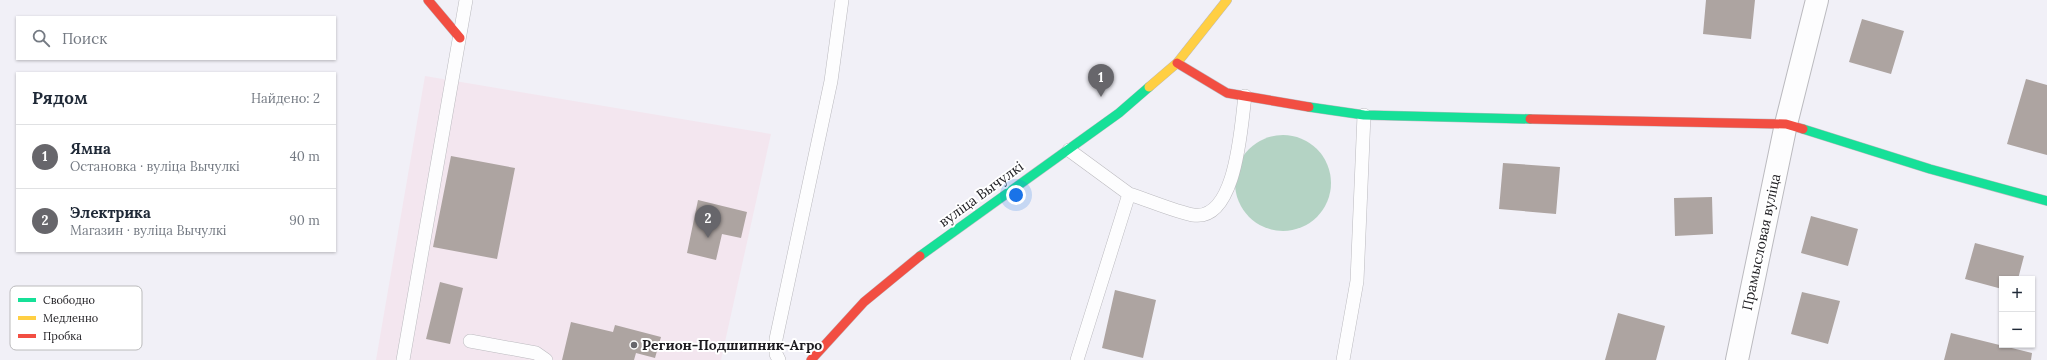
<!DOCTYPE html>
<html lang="ru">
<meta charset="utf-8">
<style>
:root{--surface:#fff;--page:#f2f2f3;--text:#1f2937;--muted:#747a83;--line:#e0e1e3;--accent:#67666b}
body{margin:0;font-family:Lora,serif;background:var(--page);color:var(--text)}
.controls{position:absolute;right:12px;bottom:12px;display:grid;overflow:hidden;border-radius:0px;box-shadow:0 1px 3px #0004}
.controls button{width:36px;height:36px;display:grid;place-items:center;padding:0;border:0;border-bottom:1px solid var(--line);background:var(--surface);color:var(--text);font:20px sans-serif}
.you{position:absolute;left:1016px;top:195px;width:14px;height:14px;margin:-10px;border:3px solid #fff;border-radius:50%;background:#1a73e8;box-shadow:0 0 0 6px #1a73e833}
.badge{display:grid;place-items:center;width:26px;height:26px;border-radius:50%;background:var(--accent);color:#fff;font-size:13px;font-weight:700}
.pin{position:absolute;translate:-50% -33px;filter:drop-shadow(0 1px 2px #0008)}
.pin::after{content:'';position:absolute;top:21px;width:14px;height:12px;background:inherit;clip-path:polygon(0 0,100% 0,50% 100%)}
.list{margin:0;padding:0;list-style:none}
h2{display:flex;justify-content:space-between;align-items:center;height:52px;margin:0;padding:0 16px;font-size:17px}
h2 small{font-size:13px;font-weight:400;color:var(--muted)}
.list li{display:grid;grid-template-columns:26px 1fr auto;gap:12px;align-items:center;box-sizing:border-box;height:64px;padding:0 16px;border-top:1px solid var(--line)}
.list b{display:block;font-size:15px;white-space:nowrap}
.list p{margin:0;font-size:13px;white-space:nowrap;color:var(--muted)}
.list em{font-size:13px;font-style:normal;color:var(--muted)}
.icon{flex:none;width:22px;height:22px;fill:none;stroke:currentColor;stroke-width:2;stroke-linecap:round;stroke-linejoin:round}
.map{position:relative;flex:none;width:2047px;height:360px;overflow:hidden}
.search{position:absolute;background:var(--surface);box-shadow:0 1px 3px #0004;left:16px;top:16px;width:320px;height:44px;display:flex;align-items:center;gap:10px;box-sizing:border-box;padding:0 14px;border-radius:0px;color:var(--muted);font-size:15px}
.panel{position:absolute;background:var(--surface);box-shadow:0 1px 3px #0004;left:16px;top:72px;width:320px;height:180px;border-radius:0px}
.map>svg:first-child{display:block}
.industrial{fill:#f3e6ef}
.forest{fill:#b4d3c4}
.building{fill:#ada4a1}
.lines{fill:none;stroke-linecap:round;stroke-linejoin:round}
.lane-casing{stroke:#bbbabf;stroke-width:14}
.street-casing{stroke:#bbbabf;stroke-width:24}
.fast-casing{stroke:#bbbabf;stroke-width:10}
.slow-casing{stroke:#bbbabf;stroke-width:10}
.jam-casing{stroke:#bbbabf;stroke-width:10}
.lane{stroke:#fdfdfe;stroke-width:13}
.street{stroke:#fdfdfe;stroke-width:22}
.fast{stroke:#16e098;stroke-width:9}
.slow{stroke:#ffcf43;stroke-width:9}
.jam{stroke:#f24e42;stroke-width:9}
.poi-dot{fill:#67666b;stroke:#fff;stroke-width:1.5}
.labels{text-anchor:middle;stroke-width:4;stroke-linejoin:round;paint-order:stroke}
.street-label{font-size:14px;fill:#1d1c20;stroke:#fff}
.poi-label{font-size:14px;font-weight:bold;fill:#1d1c20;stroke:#fff;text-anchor:start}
.key{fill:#fff;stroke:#bbbbbc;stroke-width:1}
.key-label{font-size:11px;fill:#1d1c20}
</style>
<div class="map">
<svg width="2047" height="360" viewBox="0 0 2047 360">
<rect width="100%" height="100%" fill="#f1f0f7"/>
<!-- industrial -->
<path class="industrial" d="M425,76L771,134L721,360H376Z"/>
<!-- forest -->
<path class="forest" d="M1235 183a48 48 0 1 1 96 0a48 48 0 1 1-96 0Z"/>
<!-- building -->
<path class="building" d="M1706,0H1755L1751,39L1703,34Z
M1862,19L1904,31L1891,74L1849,62Z
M2026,79L2047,85V155L2007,144Z
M451,156L515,168L497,259L433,247Z
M1503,163L1560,167L1556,214L1499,209Z
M1712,197L1713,234L1675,236L1674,198Z
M698,200L747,212L741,238L722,234L716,260L687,253Z
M1811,216L1858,229L1848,266L1801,253Z
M1975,243L2024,256L2018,279H2002V289L1965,279Z
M440,282L463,288L450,344L426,339Z
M1115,290L1156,300L1143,358L1102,348Z
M1802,292L1840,301L1828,344L1791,334Z
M1618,313L1665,326L1656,360H1605Z
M571,322L613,332L615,325L661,337L655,358L636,353L634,360H562Z
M1951,333L2032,353L2031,360H1944Z"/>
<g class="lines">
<defs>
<path id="lane" d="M1069,150L1129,194L1077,360
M1129,194C1148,200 1176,212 1193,215C1237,222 1241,124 1245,96
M470,341L536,353L546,360
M403,360L466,0
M779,360L776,354V339L831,81L842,0
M1343,360L1357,281L1364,115"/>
<path id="street" d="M1737,360L1786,124L1817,0"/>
<path id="fast" d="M1309,107L1364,115L1530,119
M1803,129L1930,169L2047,201
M920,256L1119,113L1149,87"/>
<path id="slow" d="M1149,87L1177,63L1227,0"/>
<path id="jam" d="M428,0L460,38
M1177,63L1227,93L1309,107
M1530,119L1786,124L1803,129
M811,360L864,302L920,256"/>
</defs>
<!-- lane casing -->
<use href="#lane" class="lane-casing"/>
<!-- street casing -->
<use href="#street" class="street-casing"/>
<!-- fast casing -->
<use href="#fast" class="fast-casing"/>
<!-- slow casing -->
<use href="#slow" class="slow-casing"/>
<!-- jam casing -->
<use href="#jam" class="jam-casing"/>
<!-- lane -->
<use href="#lane" class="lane"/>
<!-- street -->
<use href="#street" class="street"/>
<!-- fast -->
<use href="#fast" class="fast"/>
<!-- slow -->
<use href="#slow" class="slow"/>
<!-- jam -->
<use href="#jam" class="jam"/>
</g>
<!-- markers -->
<circle class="poi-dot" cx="634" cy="345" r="4"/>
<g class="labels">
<!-- street labels -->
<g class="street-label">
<text transform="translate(981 194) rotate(-36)" y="5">вуліца Вычулкі</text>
<text transform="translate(1761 242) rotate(-78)" y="5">Прамысловая вуліца</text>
</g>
<!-- poi labels -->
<g class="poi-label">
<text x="642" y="350">Регион-Подшипник-Агро</text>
</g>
</g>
<!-- legend -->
<rect x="10" y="286" width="132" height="64" rx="6" class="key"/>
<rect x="18" y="298" width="18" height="4" fill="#16e098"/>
<rect x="18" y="316" width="18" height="4" fill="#ffcf43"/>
<rect x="18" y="334" width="18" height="4" fill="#f24e42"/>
<g class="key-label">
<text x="43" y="304">Свободно</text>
<text x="43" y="322">Медленно</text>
<text x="43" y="340">Пробка</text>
</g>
</svg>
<div class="controls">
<button>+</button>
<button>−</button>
</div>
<div class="you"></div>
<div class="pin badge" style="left:1101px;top:97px">1</div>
<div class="pin badge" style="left:708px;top:238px">2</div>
<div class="search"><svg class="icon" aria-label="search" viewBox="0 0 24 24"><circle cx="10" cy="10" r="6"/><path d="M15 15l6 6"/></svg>Поиск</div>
<section class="panel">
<h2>Рядом<small>Найдено: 2</small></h2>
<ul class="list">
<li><span class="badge">1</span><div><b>Ямна</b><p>Остановка · вуліца Вычулкі</p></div><em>40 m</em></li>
<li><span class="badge">2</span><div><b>Электрика</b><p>Магазин · вуліца Вычулкі</p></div><em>90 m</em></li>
</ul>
</section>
</div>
